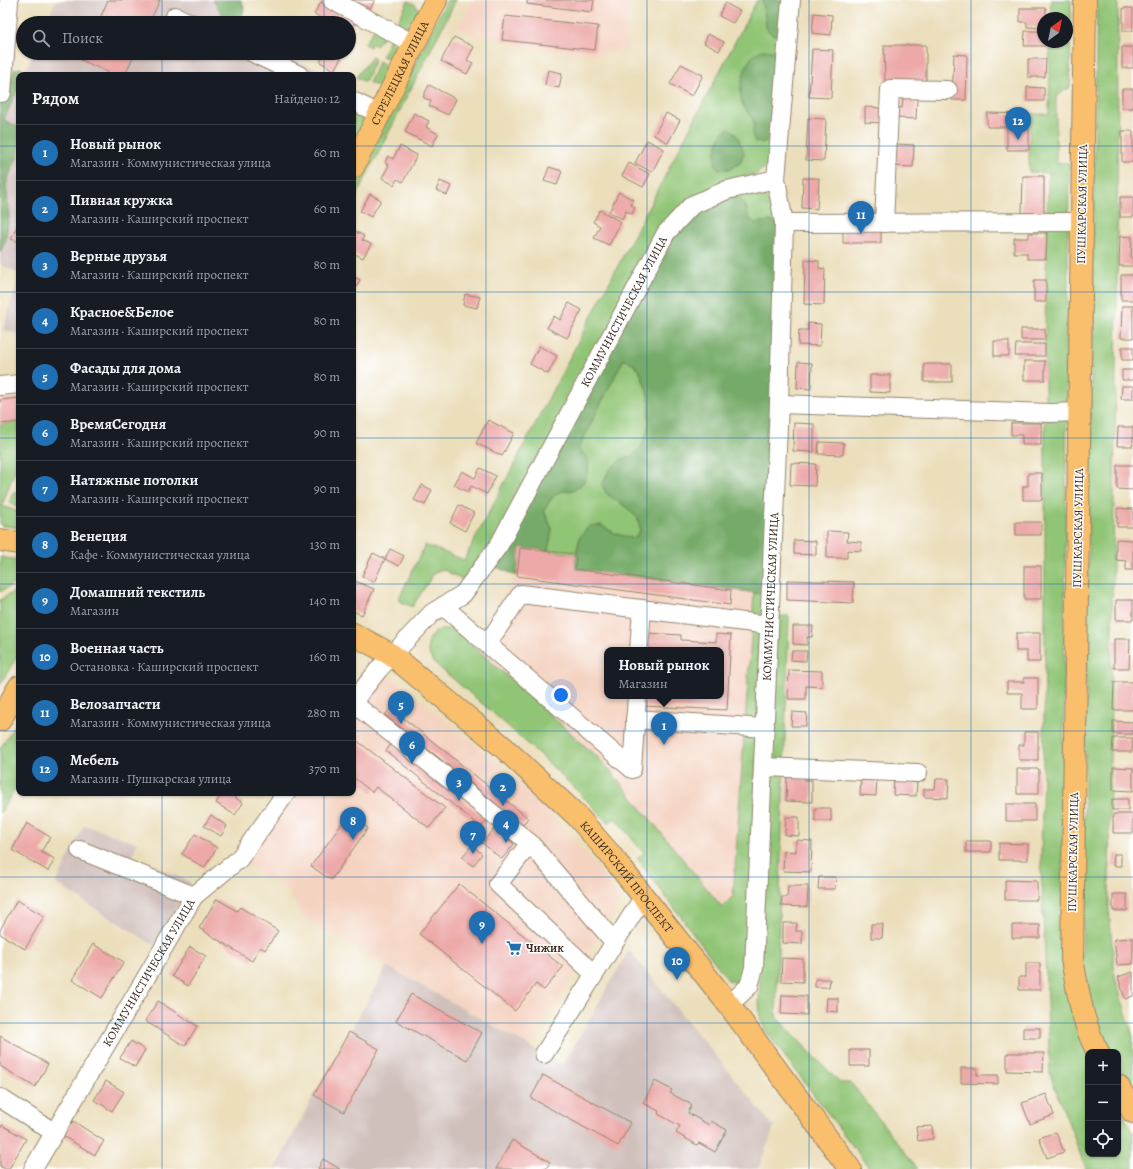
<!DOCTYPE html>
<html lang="ru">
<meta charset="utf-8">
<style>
:root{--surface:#171b24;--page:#20242c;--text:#f1f3f6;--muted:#9ea1a6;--line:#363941;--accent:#1f6fb2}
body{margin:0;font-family:Alegreya,serif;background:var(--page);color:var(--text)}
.controls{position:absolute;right:12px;bottom:12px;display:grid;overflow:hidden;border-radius:8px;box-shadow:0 1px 3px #0004}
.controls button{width:36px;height:36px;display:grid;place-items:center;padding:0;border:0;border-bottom:1px solid var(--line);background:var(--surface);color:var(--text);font:20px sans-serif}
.compass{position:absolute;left:1037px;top:12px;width:36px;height:36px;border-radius:50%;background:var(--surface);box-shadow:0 1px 3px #0004;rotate:33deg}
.you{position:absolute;left:561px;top:695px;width:14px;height:14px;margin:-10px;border:3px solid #fff;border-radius:50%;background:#1a73e8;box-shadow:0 0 0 6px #1a73e833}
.badge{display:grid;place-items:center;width:26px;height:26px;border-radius:50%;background:var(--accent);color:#fff;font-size:13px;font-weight:700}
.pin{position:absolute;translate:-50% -33px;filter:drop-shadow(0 1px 2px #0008)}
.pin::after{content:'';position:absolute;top:21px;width:14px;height:12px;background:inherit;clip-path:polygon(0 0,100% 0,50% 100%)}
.popup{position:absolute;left:604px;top:647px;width:120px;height:52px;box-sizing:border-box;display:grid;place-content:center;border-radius:8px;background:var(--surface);filter:drop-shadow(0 1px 3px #0005);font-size:13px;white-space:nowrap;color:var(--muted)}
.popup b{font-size:15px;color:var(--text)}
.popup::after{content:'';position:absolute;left:50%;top:100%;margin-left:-8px;border:8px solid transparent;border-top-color:var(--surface)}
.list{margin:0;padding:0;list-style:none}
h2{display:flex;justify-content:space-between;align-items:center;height:52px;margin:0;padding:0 16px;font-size:17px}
h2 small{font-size:13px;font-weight:400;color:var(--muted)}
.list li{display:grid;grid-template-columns:26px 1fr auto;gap:12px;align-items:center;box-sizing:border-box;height:56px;padding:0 16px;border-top:1px solid var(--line)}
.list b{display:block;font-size:15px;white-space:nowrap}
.list p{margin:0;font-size:13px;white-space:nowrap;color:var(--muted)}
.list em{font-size:13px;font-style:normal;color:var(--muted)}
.icon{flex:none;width:22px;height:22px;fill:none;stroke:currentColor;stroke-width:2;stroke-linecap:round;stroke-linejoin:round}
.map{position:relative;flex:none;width:1133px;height:1169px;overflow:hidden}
.search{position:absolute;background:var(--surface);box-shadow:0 1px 3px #0004;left:16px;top:16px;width:340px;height:44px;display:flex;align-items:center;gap:10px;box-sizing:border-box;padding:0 14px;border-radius:22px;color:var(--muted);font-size:15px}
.panel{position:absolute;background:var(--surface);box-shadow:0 1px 3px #0004;left:16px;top:72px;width:340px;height:724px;border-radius:8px}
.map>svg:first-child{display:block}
.built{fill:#f4d3c1;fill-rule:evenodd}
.industrial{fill:#d0c0bc}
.green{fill:#91c576;stroke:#66784a}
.forest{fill:#74aa67;stroke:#586a42}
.building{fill:#eca9a8}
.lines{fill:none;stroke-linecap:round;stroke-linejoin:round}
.minor-casing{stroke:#93846c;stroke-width:20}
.major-casing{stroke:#93846c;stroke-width:24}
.minor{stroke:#fff;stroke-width:18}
.major{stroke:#f9bf6d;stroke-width:22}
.grid{fill:none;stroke:#1f6fb2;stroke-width:1;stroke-opacity:0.55}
.labels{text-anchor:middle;stroke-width:3;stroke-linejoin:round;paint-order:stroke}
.street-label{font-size:12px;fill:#3b2a1e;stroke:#fff}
.poi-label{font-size:12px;font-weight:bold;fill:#3b2a1e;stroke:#fff;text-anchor:start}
</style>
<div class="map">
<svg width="1133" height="1169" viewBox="0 0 1133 1169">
<rect width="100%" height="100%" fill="#fff"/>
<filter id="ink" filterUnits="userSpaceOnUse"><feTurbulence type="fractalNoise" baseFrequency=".025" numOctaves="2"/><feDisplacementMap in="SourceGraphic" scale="8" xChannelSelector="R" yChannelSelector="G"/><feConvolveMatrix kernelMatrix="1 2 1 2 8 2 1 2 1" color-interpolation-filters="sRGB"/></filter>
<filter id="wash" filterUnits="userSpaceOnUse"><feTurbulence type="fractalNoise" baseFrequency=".012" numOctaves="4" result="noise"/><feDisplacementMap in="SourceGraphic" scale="16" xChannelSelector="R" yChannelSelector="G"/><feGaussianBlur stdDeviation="0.9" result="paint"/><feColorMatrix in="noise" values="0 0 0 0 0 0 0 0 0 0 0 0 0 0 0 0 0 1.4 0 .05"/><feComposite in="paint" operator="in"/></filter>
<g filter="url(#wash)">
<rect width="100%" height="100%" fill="#ebdebb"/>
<!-- built -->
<path class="built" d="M472,0H629L625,51L594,55L523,47L483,34L480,39L459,28Z
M520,548L576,554V569L754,593L733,896L722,907L604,763L470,643L517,576ZM607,650H721V696H607Z
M386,677L394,679L402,685L498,763L539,803L584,852L615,890L618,897V905L530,1046L301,916L291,893L243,862L292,793H353V710L378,679Z"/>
<!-- industrial -->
<path class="industrial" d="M56,0H213L228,23H46Z
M33,53H280L329,75H24Z
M19,86V274L0,264V130Z
M19,275V334L3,330Z
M84,825L137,843L132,857L191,882L154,945L56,884Z
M629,950L774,1127L758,1169H275L314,1095L387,966L563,1065Z"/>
<!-- green -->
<path class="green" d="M447,0H456L353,203V189Z
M757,0H784L771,156L766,167L756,174L725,184L494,541L465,581L442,569L435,572L412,607L398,600L425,545L464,560Z
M1051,0H1071L1070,87L1056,97V163H1069L1062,900L1064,960L1088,1054V1154H1118V1106L1133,1132V1169H1086L1050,1074L1041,864L1045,665V329L1048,173L1029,172V114H1049L1050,42H1067V18H1050Z
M1097,0H1118L1117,305L1110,760L1109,910L1115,977L1133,1036V1092L1118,1066V1052H1110C1093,1023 1088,990 1082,958Z
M408,1L416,5L419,11L412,25L405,26L396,25Z
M374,29L384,35L376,46L372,43L370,47L365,44Z
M390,39L399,51L394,58L389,59L382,56Z
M372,57L375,59L365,82L356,77Z
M379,61L386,66L389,73L382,85L378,86L369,83Z
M356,109L362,114L364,122L353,144V116Z
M744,193C754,194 768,195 774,205C776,210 777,218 778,224L770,221L755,223L749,219L746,207L729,196Z
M623,360H628L640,371L650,401L648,429L642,446L632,456L620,460L626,507L638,518C640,529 642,533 632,538L616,534L601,525L580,537L576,554L548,551L552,529L544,511C547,505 551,498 557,493C562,489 569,492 574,489C584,483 593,468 586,457C584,454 580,451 577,449Z
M19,422V459L2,506L19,512V528L0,525V424Z
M13,492L19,493V507L9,503Z
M0,557L19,560V581L0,592Z
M19,589V653L0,685V600Z
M754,593L764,594L748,968L741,981L735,983L728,980L637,858L644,853L615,818L608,823C554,764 494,713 433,662C431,658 429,654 428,650C426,636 440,625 452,630C458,632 465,639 470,643L604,763L722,907L733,896Z
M776,616H789L776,1017L840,1083H851L918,1169H870L765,1030L760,1017L759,1001Z
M19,718V782L0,813V749Z"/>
<!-- forest -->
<path class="forest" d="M213,0H241L244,8L241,23H228Z
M765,0H784L782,31L774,35L770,33L766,28L763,1Z
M762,50L774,51L780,56L773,135C767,141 764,144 755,142C750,133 754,133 754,124C753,117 746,111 743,105C737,94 744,63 754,55C756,53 759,51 762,50Z
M21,68L25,73L24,75H19V86L4,120L18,127L19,129V154L12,168L6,184L9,217L5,242L0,252V105C7,94 9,81 15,69Z
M729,128C738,133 741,144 744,153L740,163L730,169H719L715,164C715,152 717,134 729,128Z
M729,196L740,198L746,207L749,219L755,223L770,221L778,224L764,594L575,569L576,554L580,537L589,526L601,525L616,534L632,538L637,536L640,530L638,518L626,507L607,494L602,485L609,470L620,460L632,456L642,446L648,429L650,401L640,371L629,360H623L578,449C580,451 584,454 586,457C593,468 584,488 572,490C566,492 562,490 557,493C551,498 547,505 544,511L552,529L548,551L520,548L517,576L492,565L672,236L697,210Z"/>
<g id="blocks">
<!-- building -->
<path class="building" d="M108,0H160L149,23H98Z
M351,0H375L370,9Z
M527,0H594L592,12L527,4Z
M321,2L355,22L349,33V23H331L314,14Z
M725,3L740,11L733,23L719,16Z
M1020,8H1046V18H1043V28L1027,27V22H1020Z
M1123,8H1133V31H1123Z
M814,13L832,15L831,35L812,33Z
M505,16L598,26L595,50L502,40Z
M1025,31H1043V42H1046V46H1024Z
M708,34L724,42L719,51L704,43Z
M454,37L474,47L467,60L473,63L467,74L441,61Z
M884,45H926V81H885Z
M1122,47H1133V68H1122Z
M812,49L833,50L831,98L809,97Z
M84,53H135L125,75H114L81,60Z
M325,53H344L334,70L320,62Z
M954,54L967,55L966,100H952Z
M1028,59H1046L1045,77H1028Z
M681,64L703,75L692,96L670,84Z
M548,70L562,73L559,88L545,85Z
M429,85L456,99L448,115L429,106L431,101L423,97Z
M1027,87L1044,88V101H1027Z
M1122,89H1133V108H1122Z
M903,97L917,98L916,119L896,118L897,107L902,108Z
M865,107L883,108L882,123L865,122Z
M414,113L429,121L426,127L438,134L432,146L405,132Z
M666,113L680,120L668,143L654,135Z
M987,113L1029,114V150H1007V127H987Z
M808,118L826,119L824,161L806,160Z
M1122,131H1133V162H1122Z
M647,140L664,149L652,172L635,163Z
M896,144L914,145L913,167L895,166Z
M400,146L417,155L403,182L397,179L394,185L382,178L389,165L385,163L388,156L393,159Z
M629,163L650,174L643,187L622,176Z
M549,167L562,171L557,185L544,181Z
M1023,176H1044V213H1022Z
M803,178H819L817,209L802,208Z
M440,181L451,186L447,195L436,190Z
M619,192L633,200L631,205L635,207L632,214L626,211L622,219L609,212Z
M370,194L381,200L371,217L360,211Z
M1120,197H1133V217H1120Z
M600,210L621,222L609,245L594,238L600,226L593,222Z
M19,222V242L11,239Z
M881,229V243H843V230Z
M353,230L364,236L362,240L371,244L363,258L353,253Z
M1029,233H1047L1046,259H1027V253H1014V238H1029Z
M1120,236L1132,237L1131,258H1133V266H1119Z
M805,260L819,261V268L825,269L824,305L804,304Z
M1121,275H1133V300H1121Z
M353,276L360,280L353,293Z
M1034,280H1046V302H1034Z
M465,294L480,297L477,308L463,305Z
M569,303L582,310L567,338L547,328L554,316L560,320Z
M1122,306H1133V338H1121Z
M808,323L821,324L820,346L798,345L799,330H808Z
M1021,329H1045V340H1021Z
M994,341H1009V356H994Z
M1016,344H1045V356H1015Z
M539,346L557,356L548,374L530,364Z
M1122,347H1133V360H1122Z
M1024,361H1045V380H1024Z
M798,362L812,363L811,389L797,388Z
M924,364H952V382H924Z
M1122,370H1133V380H1122Z
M870,375H890V393L870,392Z
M1122,386H1133V399H1121Z
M19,398V422L0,424V400Z
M488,420L514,433L502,456L476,443Z
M794,423L814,424V452L793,451Z
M1011,423H1041V445H1022V435H1011Z
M1118,427H1133V446H1117Z
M819,442L844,443L843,455L818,454Z
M791,463L816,464L815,486L790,485Z
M1117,465H1133V490L1117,489Z
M480,468L496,476L487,494L471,486L468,492L454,485L462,471L475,478Z
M1028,473H1042V500H1023V486H1028Z
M422,485L432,490L425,505L414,500Z
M459,505L474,513L465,531L450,523Z
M1117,508L1133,509V527H1117Z
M1016,522H1041V535H1016Z
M827,531L848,532L847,541L861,542V551L847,550V558H827Z
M1116,539L1133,540V570H1126V561L1116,560Z
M794,540L816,541V555L794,554Z
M520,548L576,554L575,569L731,590L730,605L517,576Z
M390,549L404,556L399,566L385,559Z
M373,553L385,559L374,582L362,576Z
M1024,566H1041V599H1024Z
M353,580L374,589L362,615L353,611Z
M787,580L854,582L853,603L787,600Z
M1116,600H1133V620H1116Z
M793,626H813L812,637H807V645L793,644Z
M648,633L681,635V640L716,642V634L731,635L727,710L644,706L645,696H721V650H647Z
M1016,633H1040V662H1027V651H1016Z
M1114,639H1130L1129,668H1114Z
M792,651H807L806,661L791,660Z
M789,670L822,671V687L806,686V699H788Z
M1024,678H1038V709H1022V693H1007V682H1024Z
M1114,682H1133V710H1113Z
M391,708L528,818L523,825L385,715Z
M792,712L807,713L806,726H791Z
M1113,721L1133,722V734H1113Z
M1024,732H1038V760H1019V745H1024Z
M1113,738H1133L1132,752H1112Z
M356,740L445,808L429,828L376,787L372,792L353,777V744Z
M391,744L487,820L481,827L386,751Z
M1113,767L1133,768V791L1113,790Z
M1017,769H1039V794H1017Z
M787,774H804V780H812V802L786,801Z
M861,778H877L876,796L860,795Z
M894,778L911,779V782L917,783L916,796L893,795Z
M936,779H949L948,798L924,797V789H935Z
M222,793H228L243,803L235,815L216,803Z
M1112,799H1128V810H1112Z
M1006,804H1035V821H1006Z
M815,808H831V821H815Z
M349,814L368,828L331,880L311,866Z
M1113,814H1133V833H1113Z
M211,815L227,826L221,836L204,826Z
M786,817H799V836L785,835Z
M27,823L50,837L41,852L55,859L48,871L12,850Z
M495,828L514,844L502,859L482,843Z
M195,834L217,848L204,868L182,854Z
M796,840L812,841L811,872L783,871L784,851L796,852Z
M966,841H991V852H966Z
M999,843L1028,844V860H999Z
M472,845L482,854L473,866L462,857Z
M1114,854H1121V866H1113Z
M819,877H836L835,889H818Z
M1005,880L1037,881V900H1005Z
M459,884L563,967L544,990L536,984L515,1011L419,934Z
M788,886H808L807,907L781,906L782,897H787Z
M1113,894H1127V911H1113Z
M217,899L237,911L240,907L278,931L265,950L260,947L252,961L199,928Z
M17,900L44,916L25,949L0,934V930Z
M783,923H797L796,931H802V944L783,943Z
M871,924H883L882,938H871Z
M1012,925H1040V938H1012Z
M1133,938V964L1117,965L1114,939Z
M93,944L124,962L102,998L72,980Z
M190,947L206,956L188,986L172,976Z
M782,958L803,959V982L781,981Z
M1026,963H1040V990H1019V977H1026Z
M1133,972V996L1125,999L1118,977Z
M815,979H830L829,987H815Z
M411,994L482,1033L467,1060L396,1021Z
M782,995L807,996V1015L781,1014Z
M827,998H838V1012L826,1011Z
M158,1001L197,1026L185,1046L145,1021Z
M1023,1028H1040V1038H1023Z
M349,1032L379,1049L344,1112L314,1095Z
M0,1036L48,1064L35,1087L0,1066Z
M131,1041L145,1050L135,1067L120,1058Z
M850,1050H869V1066H850Z
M1007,1053H1044L1043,1072L1007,1071Z
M961,1068H977V1075H998V1084L961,1083Z
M543,1075L631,1123L618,1146L531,1098Z
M106,1081L124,1092L112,1111L94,1100Z
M655,1081L672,1090L670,1093L692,1105L688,1113L709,1125L711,1121L727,1130L715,1152L699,1143L697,1145L676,1133L680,1126L658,1114L659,1111L643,1103Z
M1046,1094L1054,1115L1030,1124L1022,1103Z
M73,1121L104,1141L95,1155L63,1136Z
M2,1125L26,1139L9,1169H5L0,1166V1128Z
M932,1126L933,1139L918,1141L916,1127Z
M1056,1132L1064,1152L1047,1158L1039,1138Z
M512,1140L550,1162L546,1169H496Z
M323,1159L340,1169H318Z"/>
</g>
</g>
<g filter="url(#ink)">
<use href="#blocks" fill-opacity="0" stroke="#93846c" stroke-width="1"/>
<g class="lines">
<defs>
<g id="minor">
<path d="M332,0L414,44"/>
<path d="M175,16L190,23"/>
<path d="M253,53L299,75"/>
<path d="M0,93H2L9,1"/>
<path d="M353,101L379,114"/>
<path d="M784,223L1082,222"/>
<path d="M884,223L890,89L948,90"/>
<path d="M0,386L19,384"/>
<path d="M779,404L1051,413L1079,412"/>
<path d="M443,606L632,769L637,696"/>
<path d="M487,644L521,594L769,625"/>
<path d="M639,650L642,609"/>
<path id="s1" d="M353,702L379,669L432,613L463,594L499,545L666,233L692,205L727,190L776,179"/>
<path d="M353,703L530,843"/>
<path d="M635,719L765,728"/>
<path d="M763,767L918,773"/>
<path d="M80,850L194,896"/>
<path d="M594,974L498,884L530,843L614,942"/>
<path id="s2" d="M729,1005L749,986L754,968L779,404L784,223L776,179L791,0"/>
<path d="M544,1054L644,896"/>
<path d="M0,1098L55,1133"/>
<path id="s3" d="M33,1169L194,896L239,859L286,793"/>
</g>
<g id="major">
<path d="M1085,0L1072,959C1078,990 1082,1024 1098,1052"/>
<path id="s4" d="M353,167L436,0"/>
<path d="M0,540L19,543"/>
<path id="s5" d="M353,634L392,655L503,747L576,815L609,853L729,1005L850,1169"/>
<path d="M0,720L19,687"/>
<path d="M1118,1086L1133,1112"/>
</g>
</defs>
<!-- minor casing -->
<use href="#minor" class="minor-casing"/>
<!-- major casing -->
<use href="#major" class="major-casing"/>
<!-- minor -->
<use href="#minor" class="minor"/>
<!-- major -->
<use href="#major" class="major"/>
</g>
</g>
<!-- grid -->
<path class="grid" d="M162,0V23M324,0V23M486,0V1169M647,0V1169M809,0V1169M971,0V1169M162,53V75M324,53V75M0,146H19M353,146H1133M0,292H19M353,292H1133M0,438H19M353,438H1133M0,584H19M353,584H1133M0,731H19M353,731H1133M162,793V1169M324,793V1169M0,877H1133M0,1023H1133"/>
<!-- icons -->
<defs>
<symbol id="supermarket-bare" viewBox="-9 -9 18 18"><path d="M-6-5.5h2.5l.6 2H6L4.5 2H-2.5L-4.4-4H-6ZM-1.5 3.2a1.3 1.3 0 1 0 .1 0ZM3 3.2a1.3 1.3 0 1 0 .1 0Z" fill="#1f6fb2" stroke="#fff" stroke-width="2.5" paint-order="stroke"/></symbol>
</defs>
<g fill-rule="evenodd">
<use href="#supermarket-bare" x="503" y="937" width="22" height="22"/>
</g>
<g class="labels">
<!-- street labels -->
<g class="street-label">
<text dy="4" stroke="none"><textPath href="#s4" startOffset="105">СТРЕЛЕЦКАЯ УЛИЦА</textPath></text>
<text transform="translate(1082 204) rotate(-89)" y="4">ПУШКАРСКАЯ УЛИЦА</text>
<text dy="4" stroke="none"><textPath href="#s1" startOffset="481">КОММУНИСТИЧЕСКАЯ УЛИЦА</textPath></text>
<text transform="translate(1078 528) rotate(-89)" y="4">ПУШКАРСКАЯ УЛИЦА</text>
<text dy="4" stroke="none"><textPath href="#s2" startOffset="418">КОММУНИСТИЧЕСКАЯ УЛИЦА</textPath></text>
<text transform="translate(1073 852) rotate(-89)" y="4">ПУШКАРСКАЯ УЛИЦА</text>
<text dy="4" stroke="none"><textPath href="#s5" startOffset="368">КАШИРСКИЙ ПРОСПЕКТ</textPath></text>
<text dy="4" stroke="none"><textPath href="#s3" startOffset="228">КОММУНИСТИЧЕСКАЯ УЛИЦА</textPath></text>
</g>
<!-- poi labels -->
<g class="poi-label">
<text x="526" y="952">Чижик</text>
</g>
</g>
</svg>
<div class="controls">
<button>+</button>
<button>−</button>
<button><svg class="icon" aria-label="locate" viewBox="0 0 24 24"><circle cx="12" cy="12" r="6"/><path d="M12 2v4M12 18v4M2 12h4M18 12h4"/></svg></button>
</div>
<svg class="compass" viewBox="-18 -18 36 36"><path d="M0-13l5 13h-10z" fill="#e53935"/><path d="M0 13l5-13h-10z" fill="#9ea1a6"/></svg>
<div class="you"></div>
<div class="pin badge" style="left:664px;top:745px">1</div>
<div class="popup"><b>Новый рынок</b>Магазин</div>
<div class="pin badge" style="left:503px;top:806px">2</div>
<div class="pin badge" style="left:459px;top:801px">3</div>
<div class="pin badge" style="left:506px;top:843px">4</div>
<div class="pin badge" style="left:401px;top:724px">5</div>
<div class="pin badge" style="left:412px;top:764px">6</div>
<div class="pin badge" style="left:473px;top:854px">7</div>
<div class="pin badge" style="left:353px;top:840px">8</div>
<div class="pin badge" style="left:482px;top:944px">9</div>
<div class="pin badge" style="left:677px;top:980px">10</div>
<div class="pin badge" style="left:861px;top:234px">11</div>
<div class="pin badge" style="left:1018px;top:140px">12</div>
<div class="search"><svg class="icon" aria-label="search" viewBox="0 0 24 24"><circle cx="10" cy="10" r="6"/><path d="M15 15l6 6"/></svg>Поиск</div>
<section class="panel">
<h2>Рядом<small>Найдено: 12</small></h2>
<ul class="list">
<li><span class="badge">1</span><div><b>Новый рынок</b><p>Магазин · Коммунистическая улица</p></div><em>60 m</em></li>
<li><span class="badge">2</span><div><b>Пивная кружка</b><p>Магазин · Каширский проспект</p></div><em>60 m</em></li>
<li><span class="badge">3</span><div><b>Верные друзья</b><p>Магазин · Каширский проспект</p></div><em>80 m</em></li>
<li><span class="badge">4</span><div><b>Красное&amp;Белое</b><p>Магазин · Каширский проспект</p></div><em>80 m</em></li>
<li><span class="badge">5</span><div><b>Фасады для дома</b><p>Магазин · Каширский проспект</p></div><em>80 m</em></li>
<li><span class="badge">6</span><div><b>ВремяСегодня</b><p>Магазин · Каширский проспект</p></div><em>90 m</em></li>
<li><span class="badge">7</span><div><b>Натяжные потолки</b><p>Магазин · Каширский проспект</p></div><em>90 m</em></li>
<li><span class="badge">8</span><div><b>Венеция</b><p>Кафе · Коммунистическая улица</p></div><em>130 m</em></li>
<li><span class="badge">9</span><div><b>Домашний текстиль</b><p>Магазин</p></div><em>140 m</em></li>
<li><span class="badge">10</span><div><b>Военная часть</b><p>Остановка · Каширский проспект</p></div><em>160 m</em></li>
<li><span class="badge">11</span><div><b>Велозапчасти</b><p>Магазин · Коммунистическая улица</p></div><em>280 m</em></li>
<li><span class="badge">12</span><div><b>Мебель</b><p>Магазин · Пушкарская улица</p></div><em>370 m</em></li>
</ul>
</section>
</div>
